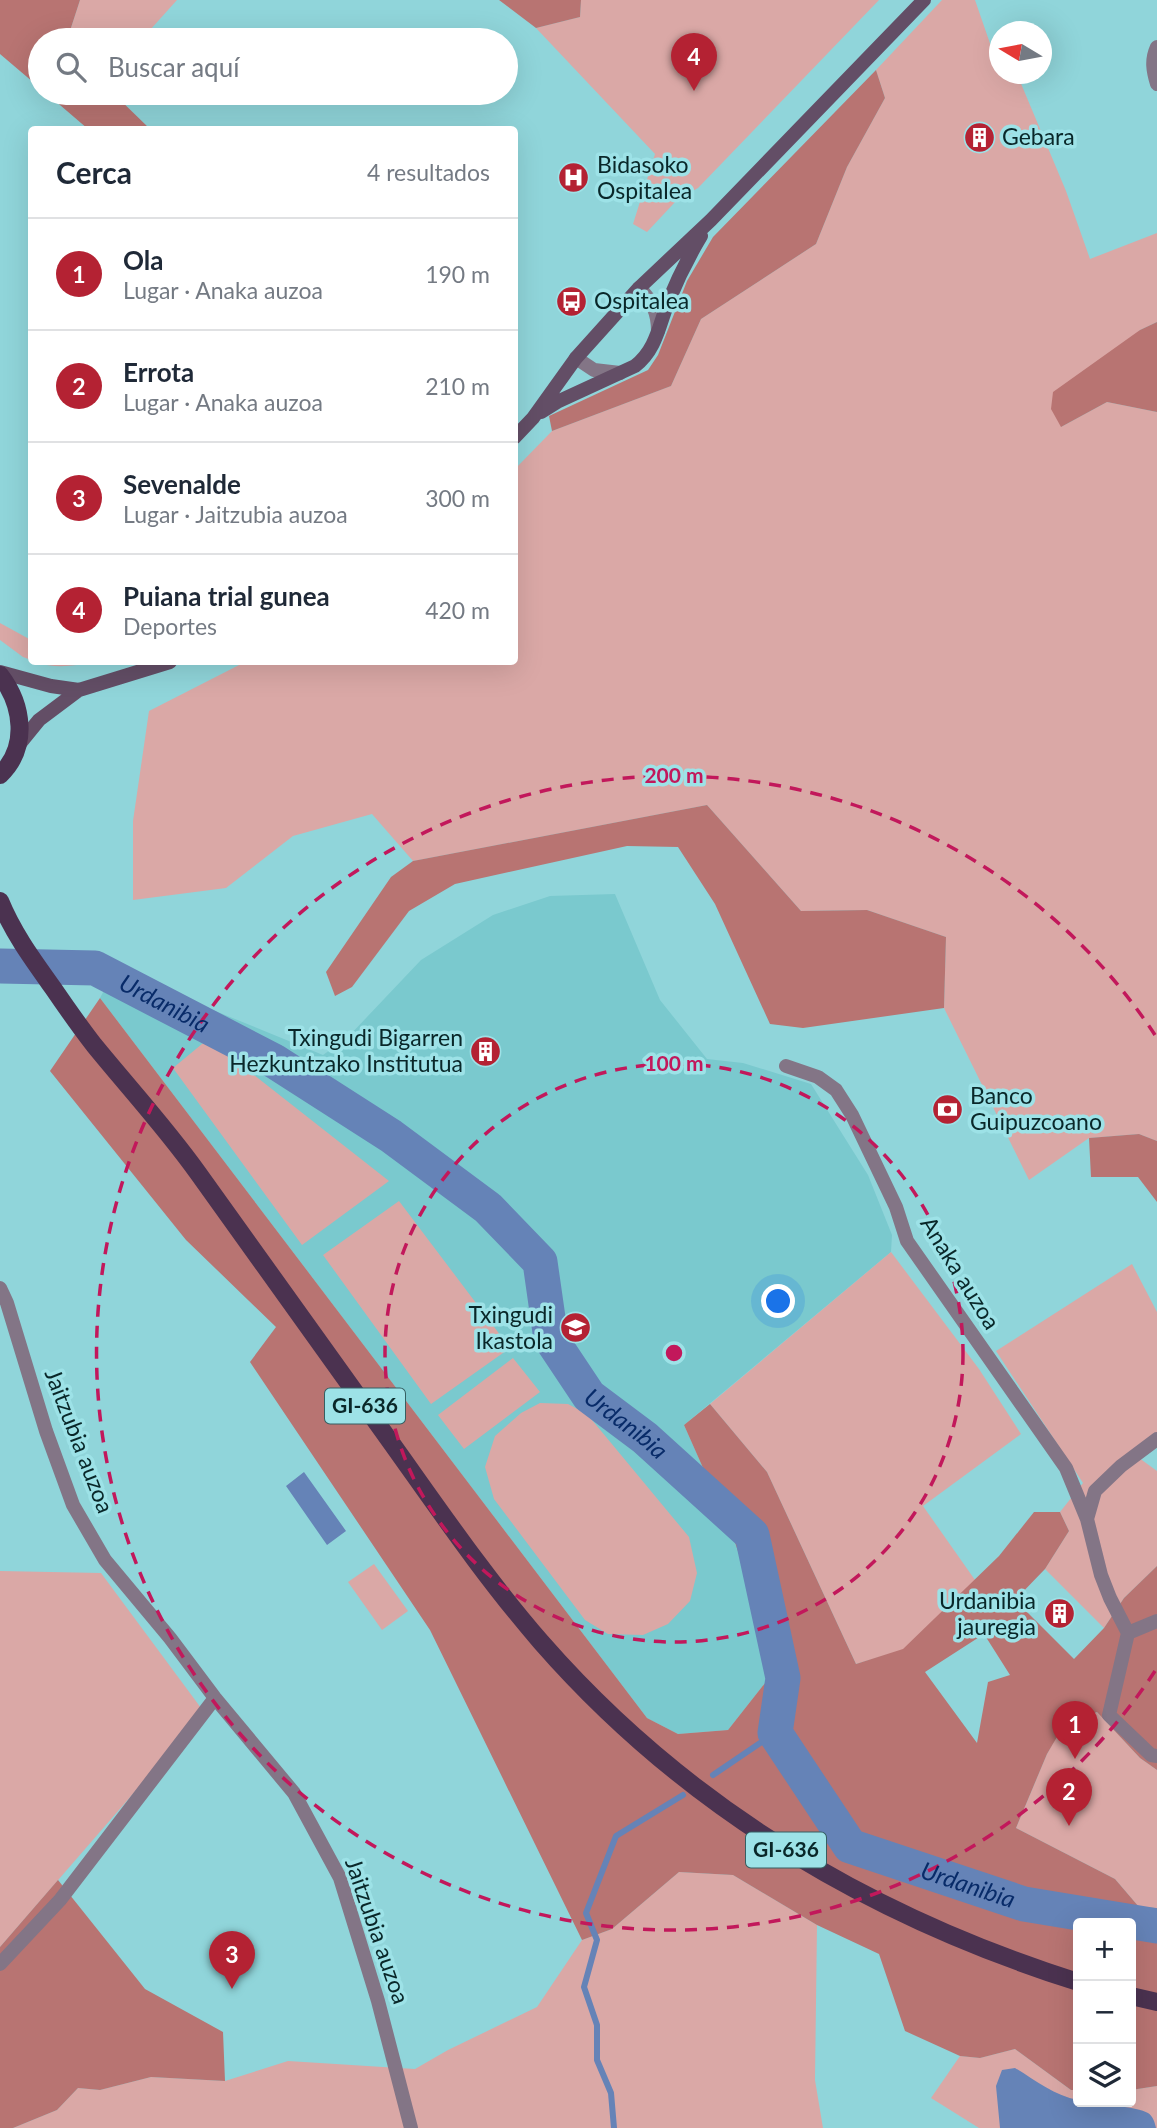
<!DOCTYPE html>
<html lang="es">
<meta charset="utf-8">
<style>
:root{--surface:#fff;--page:#f6f6f7;--text:#1f2937;--muted:#747a83;--line:#e0e1e3;--accent:#b42233}
body{margin:0;font-family:Lato,sans-serif;background:var(--page);color:var(--text)}
.controls{position:absolute;right:21px;bottom:21px;display:grid;overflow:hidden;border-radius:7px;box-shadow:0 7px 28px #0002}
.controls button{width:63px;height:63px;display:grid;place-items:center;padding:0;border:0;border-bottom:2px solid var(--line);background:var(--surface);color:var(--text);font:35px sans-serif}
.compass{position:absolute;left:989px;top:21px;width:63px;height:63px;border-radius:50%;background:var(--surface);box-shadow:0 7px 28px #0002;rotate:280deg}
.you{position:absolute;left:779px;top:1302px;width:24px;height:24px;margin:-18px;border:5px solid #fff;border-radius:50%;background:#1a73e8;box-shadow:0 0 0 10px #1a73e833}
.badge{display:grid;place-items:center;width:46px;height:46px;border-radius:50%;background:var(--accent);color:#fff;font-size:23px;font-weight:700}
.pin{position:absolute;translate:-50% -58px;filter:drop-shadow(0 2px 4px #0008)}
.pin::after{content:'';position:absolute;top:37px;width:24px;height:21px;background:inherit;clip-path:polygon(0 0,100% 0,50% 100%)}
.list{margin:0;padding:0;list-style:none}
h2{display:flex;justify-content:space-between;align-items:center;height:91px;margin:0;padding:0 28px;font-size:30px}
h2 small{font-size:23px;font-weight:400;color:var(--muted)}
.list li{display:grid;grid-template-columns:46px 1fr auto;gap:21px;align-items:center;box-sizing:border-box;height:112px;padding:0 28px;border-top:2px solid var(--line)}
.list b{display:block;font-size:26px;white-space:nowrap}
.list p{margin:0;font-size:23px;white-space:nowrap;color:var(--muted)}
.list em{font-size:23px;font-style:normal;color:var(--muted)}
.icon{flex:none;width:38px;height:38px;fill:none;stroke:currentColor;stroke-width:2;stroke-linecap:round;stroke-linejoin:round}
.map{position:relative;flex:none;width:1157px;height:2128px;overflow:hidden}
.search{position:absolute;background:var(--surface);box-shadow:0 7px 28px #0002;left:28px;top:28px;width:490px;height:77px;display:flex;align-items:center;gap:18px;box-sizing:border-box;padding:0 24px;border-radius:38px;color:var(--muted);font-size:26px}
.panel{position:absolute;background:var(--surface);box-shadow:0 7px 28px #0002;left:28px;top:126px;width:490px;height:539px;border-radius:7px}
.map>svg:first-child{display:block}
.built{fill:#7ac9ce}
.green{fill:#daa8a6}
.forest{fill:#b87472;fill-rule:evenodd}
.water{fill:#6583b7}
.lines{fill:none;stroke-linecap:round;stroke-linejoin:round}
.stream{stroke:#6583b7;stroke-width:6}
.river{stroke:#6583b7;stroke-width:35}
.street{stroke:#837586;stroke-width:14}
.secondary{stroke:#634e66;stroke-width:14}
.primary{stroke:#4b3250;stroke-width:18}
.ring{fill:none;stroke:#c2185b;stroke-width:3.5;stroke-dasharray:12 9}
.labels{text-anchor:middle;stroke-width:7;stroke-linejoin:round;paint-order:stroke}
.shield{fill:#9de2e7;stroke:#355f62;stroke-width:2}
.shield-label{font-size:21px;font-weight:bold;fill:#092729}
.poi-label{font-size:23px;fill:#092729;stroke:#9de2e7;text-anchor:start}
.street-label{font-size:23px;fill:#092729;stroke:#9de2e7}
.water-label{font-size:24px;font-style:italic;fill:#082b69;stroke:#9de2e7}
.centre{fill:#c2185b;stroke:#9de2e7;stroke-width:3.5}
.ring-label{font-size:21px;text-anchor:middle;font-weight:bold;fill:#c2185b;stroke:#9de2e7;stroke-width:7;stroke-linejoin:round;paint-order:stroke}
</style>
<div class="map">
<svg width="1157" height="2128" viewBox="0 0 1157 2128">
<rect width="100%" height="100%" fill="#90d5da"/>
<!-- built -->
<path class="built" d="M615,894L660,1000L707,1059L743,1063L811,1084L868,1175L892,1235L891,1252L684,1425L731,1531L764,1623L769,1678L728,1730L678,1734L647,1718L100,998L115,970L323,1055L349,1036L421,960L493,915L550,896Z"/>
<!-- green -->
<path class="green" d="M80,0H177L141,40H67Z
M581,0H879L698,188L677,200L647,232L633,224L655,154L536,28L580,17Z
M942,0H975L994,55L999,57L1000,74H1017L1066,191L1090,259L1157,233V322L1140,330L1061,427L1107,402L1157,412V1141L1139,1134L1089,1138L1029,1180L944,1008L946,937L867,910L801,911L707,805L413,861L372,814L293,836L226,888L133,900V821L149,711L245,662H514L515,469L552,431L671,386L701,319L816,244L847,167L885,98L876,70Z
M0,623L31,640V660L23,657L0,640Z
M35,662H94C73,666 56,669 35,662Z
M208,1039L389,1181L302,1245L173,1068Z
M399,1201L510,1348L431,1404L323,1255Z
M891,1252L979,1369L1021,1434L923,1506L975,1580L903,1650L856,1664L767,1472L710,1404Z
M1132,1264L1157,1312V1442L1135,1455L1157,1471V1566L1124,1598L1104,1628L1045,1569L1069,1531L1060,1512L1083,1483L996,1351Z
M513,1358L540,1392L464,1449L438,1415Z
M540,1403L568,1404L587,1414L689,1537L697,1573L690,1601L668,1624L643,1635L608,1634L585,1620L494,1499L485,1467L495,1436L521,1413Z
M374,1564L408,1611L382,1630L348,1582Z
M0,1571L101,1573L204,1712L0,1947Z
M1097,1712L1140,1758L1157,1770V1908L1139,1907L1115,1879L1016,1828L1047,1754L1063,1725Z
M679,1872L733,1875L817,1925L815,2080L823,2128H13L57,2110L78,2088L100,2090L151,2077L225,2081L288,2061L415,2069L448,2050L537,2007L582,1940L612,1929Z
M1015,2049L1071,2090H1078V2102H1131V2090L1157,2086V2128H979L931,2098L960,2056L980,2058Z"/>
<!-- forest -->
<path class="forest" d="M0,0H80L67,40H40V88L0,54Z
M499,0H581L580,17L536,28Z
M876,70L885,98L847,167L816,244L701,319L671,386L552,431L549,416L648,370L658,355L687,281L713,237Z
M46,93H113L150,129H88Z
M1157,322V412L1107,402L1061,427L1051,409L1053,392L1140,330Z
M707,805L801,911L867,910L946,937L944,1008L803,1028L770,1024L715,904L678,847L627,846L455,884L409,911L352,987L335,996L326,972L391,877L413,861Z
M100,998L647,1718L678,1734L728,1730L769,1678L763,1623L731,1531L684,1425L710,1404L767,1472L856,1664L903,1649L999,1556L1034,1512H1060L1069,1531L1045,1569L1015,1600L1074,1659L1104,1628L1124,1598L1157,1566V1770L1140,1758L1097,1712L1064,1725L1047,1754L1016,1828L1115,1879L1139,1907L1157,1908V2086L1131,2090V1923H1078V2090H1071L1015,2049L980,2058L960,2056L905,2031L879,1954L817,1925L733,1875L679,1872L612,1929L582,1940L430,1630L250,1362L276,1327L186,1240L50,1071ZM984,1634L1010,1675L988,1682L977,1743L925,1672Z
M1139,1134L1157,1141V1202L1138,1177H1091L1089,1138Z
M58,1880L145,1989L223,2032L225,2081L151,2077L100,2090L78,2088L57,2110L13,2128H0V1947Z"/>
<!-- water -->
<path class="water" d="M304,1472L346,1531L327,1545L286,1486Z
M1015,2068C1035,2080 1055,2096 1078,2100V2102C1090,2102 1139,2107 1148,2113C1153,2116 1155,2123 1156,2128H1000L996,2086L1002,2070Z"/>
<g class="lines">
<!-- stream -->
<path class="stream" d="M713,1775L775,1733
M614,2128L611,2093L597,2060V2025L584,1987L597,1940L586,1913L616,1836L683,1795"/>
<!-- river -->
<path class="river" id="s1" d="M0,966L95,968L274,1061L391,1136L488,1208L540,1262L551,1339L589,1396L645,1438L752,1535L783,1678L775,1733L850,1846L1024,1904L1157,1926"/>
<!-- street -->
<path class="street" d="M1157,47C1151,60 1153,71 1157,84
M639,288C652,300 658,313 658,331
M576,358L594,370L620,373
M786,1066L818,1077L836,1090L852,1115L896,1207L907,1241L1066,1468L1087,1519L1101,1575L1110,1598L1128,1633L1157,1621
M0,1288L7,1303L46,1431L73,1505L105,1560L170,1638L215,1698L294,1793L340,1878L378,2001L411,2128
M1087,1519L1095,1491L1121,1466L1157,1439
M1128,1633L1109,1715L1151,1755L1157,1756
M0,1964L60,1900L215,1698"/>
<!-- secondary -->
<path class="secondary" d="M541,412L557,402L635,366C657,349 659,324 669,300C678,278 689,256 701,236
M514,438L533,418L576,358L639,288L711,220L924,0
M0,672L51,686L79,690
M17,747L39,720L79,690L170,662"/>
<!-- primary -->
<path class="primary" d="M0,675C23,705 29,747 0,775
M0,901C13,933 33,960 53,988C66,1007 80,1027 94,1045C129,1088 166,1128 198,1173C264,1265 329,1356 395,1448C442,1514 488,1581 541,1642C686,1808 870,1916 1078,1982
M1131,1996L1157,2002"/>
</g>
<!-- distance rings -->
<g class="ring">
<circle cx="674" cy="1353" r="289"/>
<path d="M1155 1671A577 577 0 1 1 1155 1035"/>
</g>
<!-- icons -->
<defs>
<symbol id="building-disc" viewBox="-11 -11 22 22"><circle r="9.5" fill="#b42233" stroke="#9de2e7"/><path d="M-4-6H4V6H1V3H-1V6H-4ZM-2.5-4.3h1.7v1.8h-1.7ZM.8-4.3h1.7v1.8H.8ZM-2.5-1h1.7V.8h-1.7ZM.8-1h1.7V.8H.8Z" fill="#fff"/></symbol>
<symbol id="hospital-disc" viewBox="-11 -11 22 22"><circle r="9.5" fill="#b42233" stroke="#9de2e7"/><path d="M-5-5h3v3.5h4V-5h3V5h-3V1.5h-4V5h-3Z" fill="#fff"/></symbol>
<symbol id="bus-disc" viewBox="-11 -11 22 22"><circle r="9.5" fill="#b42233" stroke="#9de2e7"/><path d="M-5-6H5V4H4V6H2V4H-2V6H-4V4H-5ZM-3.5-4V0h7V-4ZM-3.5 1.2v1.5H-2V1.2ZM2 1.2v1.5H3.5V1.2Z" fill="#fff"/></symbol>
<symbol id="bank-disc" viewBox="-11 -11 22 22"><circle r="9.5" fill="#b42233" stroke="#9de2e7"/><path d="M-6-4H6V4H-6ZM0-2.3a2.3 2.3 0 1 0 0 4.6a2.3 2.3 0 1 0 0-4.6Z" fill="#fff"/></symbol>
<symbol id="school-disc" viewBox="-11 -11 22 22"><circle r="9.5" fill="#b42233" stroke="#9de2e7"/><path d="M0-5L7-2L0 1L-7-2ZM-4 1L0 2.5L4 1V4Q0 6-4 4Z" fill="#fff"/></symbol>
</defs>
<g fill-rule="evenodd">
<use href="#building-disc" x="962" y="120" width="35" height="35"/>
<use href="#hospital-disc" x="556" y="160" width="35" height="35"/>
<use href="#bus-disc" x="554" y="284" width="35" height="35"/>
<use href="#building-disc" x="468" y="1034" width="35" height="35"/>
<use href="#bank-disc" x="930" y="1092" width="35" height="35"/>
<use href="#school-disc" x="558" y="1310" width="35" height="35"/>
<use href="#building-disc" x="1042" y="1596" width="35" height="35"/>
</g>
<g class="labels">
<!-- shield labels -->
<g class="shield">
<rect x="325" y="1388.5" width="80" height="35" rx="5"/>
<rect x="746" y="1832.5" width="80" height="35" rx="5"/>
</g>
<g class="shield-label">
<text x="365" y="1413">GI-636</text>
<text x="786" y="1857">GI-636</text>
</g>
<!-- poi labels -->
<g class="poi-label">
<text x="1002" y="145">Gebara</text>
<text x="597" y="173">Bidasoko<tspan x="597" dy="26">Ospitalea</tspan></text>
<text x="594" y="309">Ospitalea</text>
<text x="463" y="1046" text-anchor="end">Txingudi Bigarren<tspan x="463" dy="26">Hezkuntzako Institutua</tspan></text>
<text x="970" y="1104">Banco<tspan x="970" dy="26">Guipuzcoano</tspan></text>
<text x="553" y="1323" text-anchor="end">Txingudi<tspan x="553" dy="26">Ikastola</tspan></text>
<text x="1036" y="1609" text-anchor="end">Urdanibia<tspan x="1036" dy="26">jauregia</tspan></text>
</g>
<!-- street labels -->
<g class="street-label">
<text transform="translate(960 1273) rotate(58)" y="8">Anaka auzoa</text>
<text transform="translate(79 1441) rotate(69)" y="8">Jaitzubia auzoa</text>
<text transform="translate(377 1931) rotate(71)" y="8">Jaitzubia auzoa</text>
</g>
<!-- water labels -->
<g class="water-label">
<text dy="8" stroke="none"><textPath href="#s1" startOffset="173">Urdanibia</textPath></text>
<text dy="8" stroke="none"><textPath href="#s1" startOffset="824">Urdanibia</textPath></text>
<text dy="8" stroke="none"><textPath href="#s1" startOffset="1454">Urdanibia</textPath></text>
</g>
</g>
<circle cx="674" cy="1353" r="10" class="centre"/>
<g class="ring-label">
<text x="674" y="783">200 m</text>
<text x="674" y="1071">100 m</text>
</g>
</svg>
<div class="controls">
<button>+</button>
<button>−</button>
<button><svg class="icon" aria-label="layers" viewBox="0 0 24 24"><path d="M12 4l9 5-9 5-9-5zM3 14l9 5 9-5"/></svg></button>
</div>
<svg class="compass" viewBox="-18 -18 36 36"><path d="M0-13l5 13h-10z" fill="#e53935"/><path d="M0 13l5-13h-10z" fill="#747a83"/></svg>
<div class="you"></div>
<div class="pin badge" style="left:1075px;top:1759px">1</div>
<div class="pin badge" style="left:1069px;top:1826px">2</div>
<div class="pin badge" style="left:232px;top:1989px">3</div>
<div class="pin badge" style="left:694px;top:91px">4</div>
<div class="search"><svg class="icon" aria-label="search" viewBox="0 0 24 24"><circle cx="10" cy="10" r="6"/><path d="M15 15l6 6"/></svg>Buscar aquí</div>
<section class="panel">
<h2>Cerca<small>4 resultados</small></h2>
<ul class="list">
<li><span class="badge">1</span><div><b>Ola</b><p>Lugar · Anaka auzoa</p></div><em>190 m</em></li>
<li><span class="badge">2</span><div><b>Errota</b><p>Lugar · Anaka auzoa</p></div><em>210 m</em></li>
<li><span class="badge">3</span><div><b>Sevenalde</b><p>Lugar · Jaitzubia auzoa</p></div><em>300 m</em></li>
<li><span class="badge">4</span><div><b>Puiana trial gunea</b><p>Deportes</p></div><em>420 m</em></li>
</ul>
</section>
</div>
